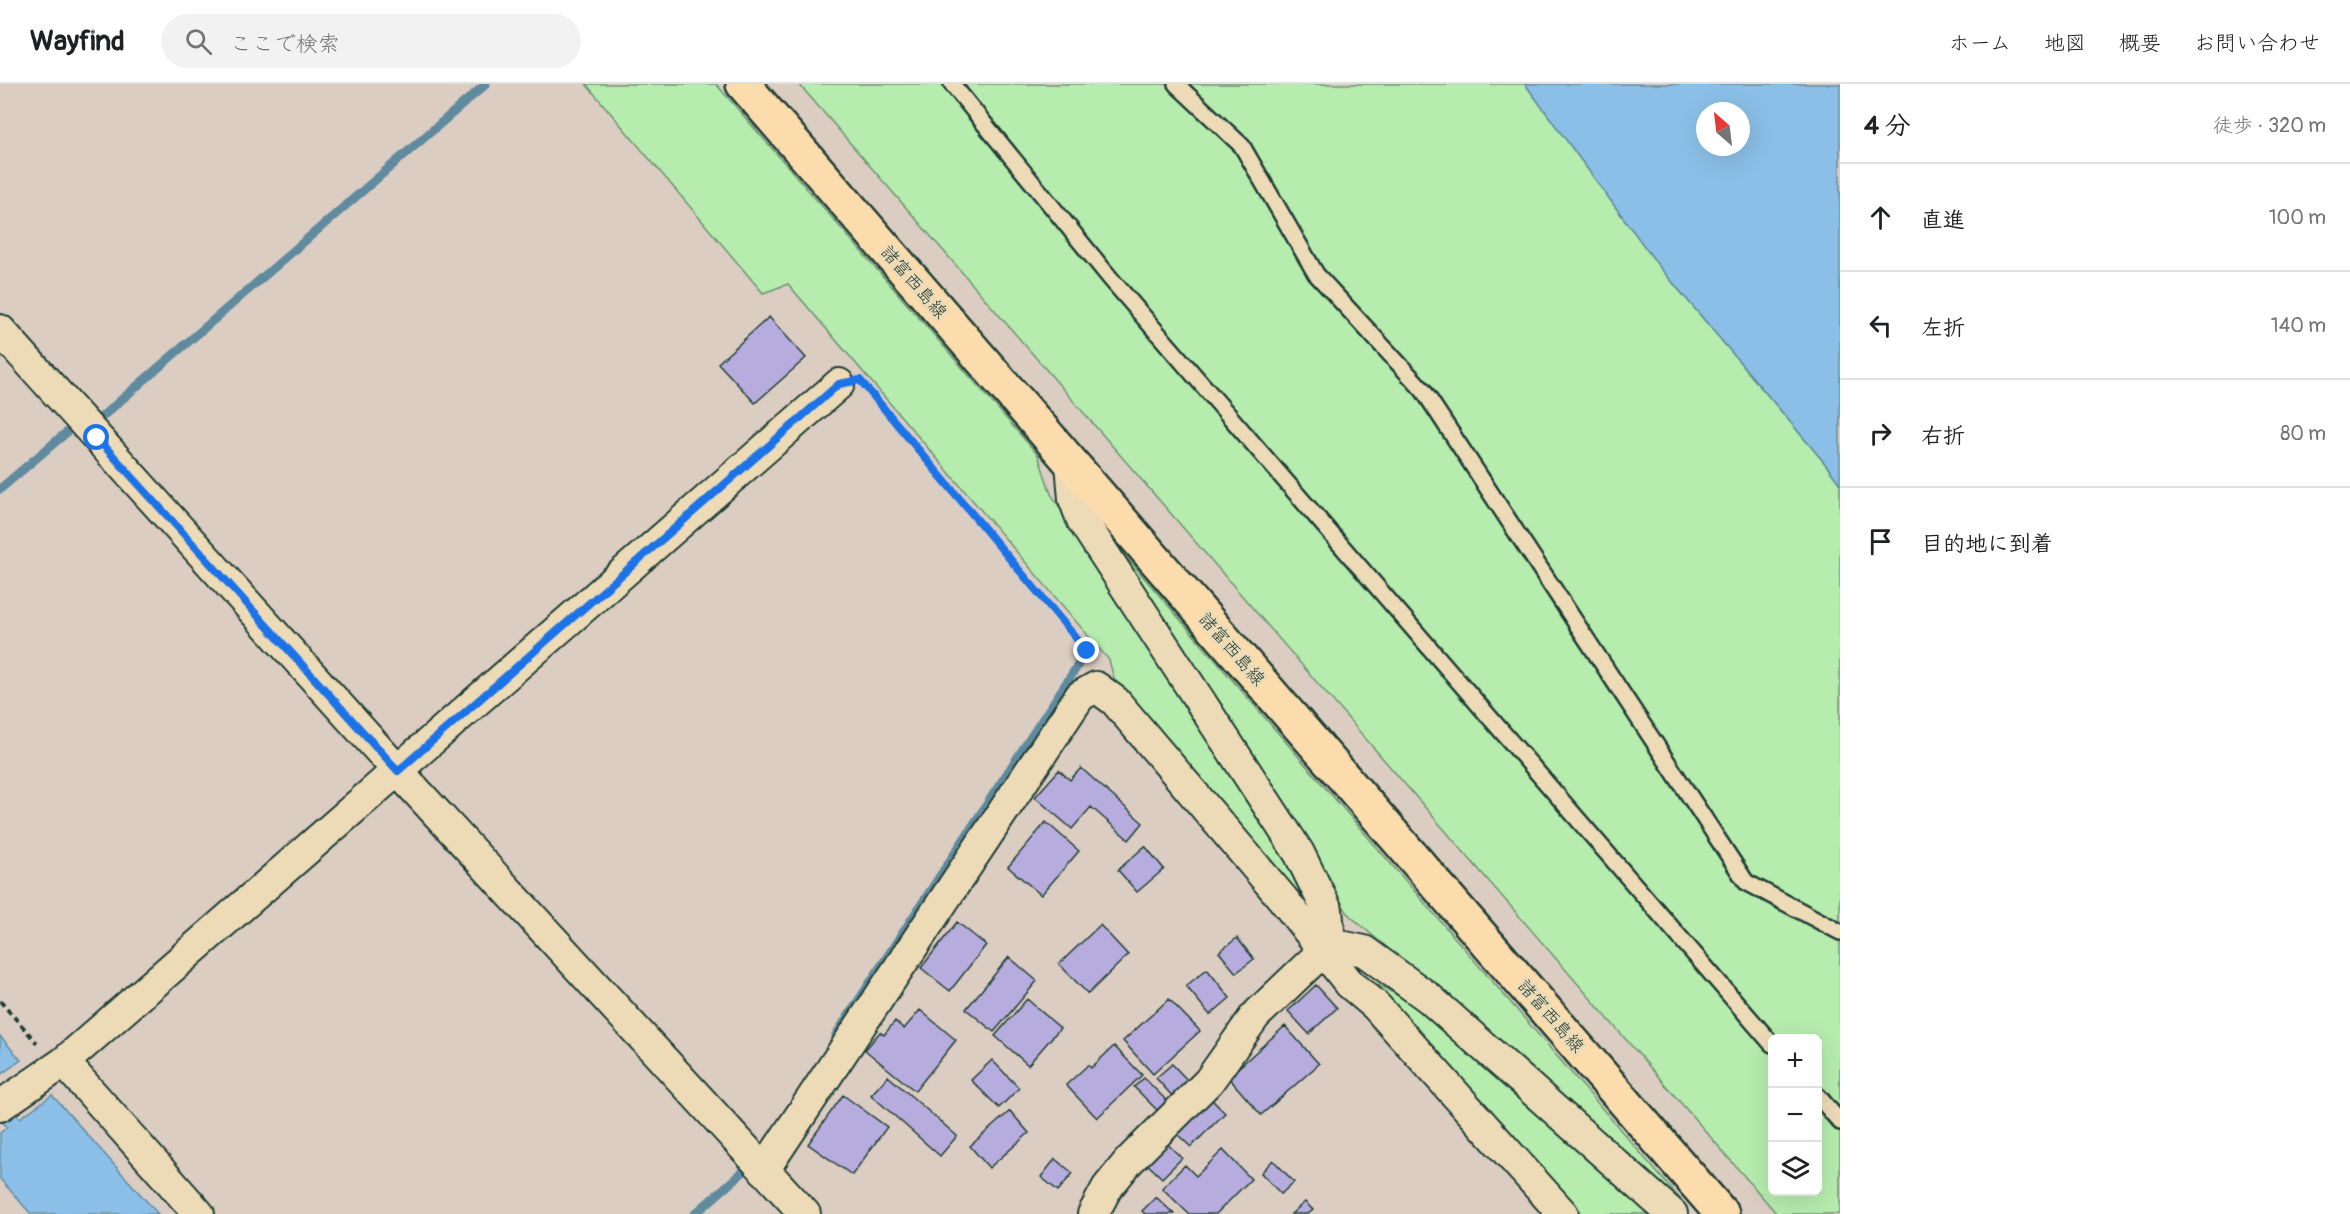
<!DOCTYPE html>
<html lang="ja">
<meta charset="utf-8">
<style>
:root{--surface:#fff;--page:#f2f2f2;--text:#202124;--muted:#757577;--line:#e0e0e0}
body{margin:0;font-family:Pangolin,"Klee One",sans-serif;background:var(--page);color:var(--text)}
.controls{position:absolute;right:18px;bottom:18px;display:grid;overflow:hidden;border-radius:9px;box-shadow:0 6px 24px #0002}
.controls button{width:54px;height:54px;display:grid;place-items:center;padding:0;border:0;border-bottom:2px solid var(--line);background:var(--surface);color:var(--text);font:30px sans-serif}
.compass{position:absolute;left:1696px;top:18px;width:54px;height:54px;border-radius:50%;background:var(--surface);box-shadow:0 6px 24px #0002;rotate:332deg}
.stop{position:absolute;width:18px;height:18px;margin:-14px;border:4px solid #1a73e8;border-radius:50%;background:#fff}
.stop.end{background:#1a73e8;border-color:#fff;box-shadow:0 2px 6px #0008}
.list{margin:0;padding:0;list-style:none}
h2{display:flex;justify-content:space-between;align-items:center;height:78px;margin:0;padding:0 24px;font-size:26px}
h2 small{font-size:20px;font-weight:400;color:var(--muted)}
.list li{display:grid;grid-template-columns:39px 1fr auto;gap:18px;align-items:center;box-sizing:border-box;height:108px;padding:0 24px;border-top:2px solid var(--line)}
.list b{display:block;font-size:22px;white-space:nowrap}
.list em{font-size:20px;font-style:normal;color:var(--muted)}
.icon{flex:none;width:33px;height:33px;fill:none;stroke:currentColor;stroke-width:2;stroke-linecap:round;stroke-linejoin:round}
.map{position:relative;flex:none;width:1840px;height:1130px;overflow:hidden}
header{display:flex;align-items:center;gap:36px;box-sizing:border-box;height:84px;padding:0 30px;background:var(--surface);border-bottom:2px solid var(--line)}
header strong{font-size:28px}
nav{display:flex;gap:33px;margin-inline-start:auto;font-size:21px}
.search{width:420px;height:54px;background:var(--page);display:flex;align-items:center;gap:15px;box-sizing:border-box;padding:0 21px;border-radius:33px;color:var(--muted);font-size:22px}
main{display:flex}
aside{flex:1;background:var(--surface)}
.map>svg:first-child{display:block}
.green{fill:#b6ecae;stroke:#6a9471;stroke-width:1.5;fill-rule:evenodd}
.water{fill:#8bbfe7;stroke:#608b9f;stroke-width:1.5;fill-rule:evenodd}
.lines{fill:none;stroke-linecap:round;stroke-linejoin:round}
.stream{stroke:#608b9f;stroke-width:9}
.building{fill:#b6adde;stroke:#1f3d34;stroke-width:1.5}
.lane-casing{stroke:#1f3d34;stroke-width:20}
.street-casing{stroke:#1f3d34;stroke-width:34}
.primary-casing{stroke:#1f3d34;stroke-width:38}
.path{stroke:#1f3d34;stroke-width:4;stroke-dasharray:6 4.5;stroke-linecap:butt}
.lane{stroke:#eddbb8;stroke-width:15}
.street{stroke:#eddbb8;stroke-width:30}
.primary{stroke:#fcdcac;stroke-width:33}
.route{stroke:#1a73e8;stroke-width:8}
.labels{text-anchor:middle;stroke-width:6;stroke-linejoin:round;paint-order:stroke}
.street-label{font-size:18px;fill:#1f3d34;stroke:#eddbb8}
</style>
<header>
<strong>Wayfind</strong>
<div class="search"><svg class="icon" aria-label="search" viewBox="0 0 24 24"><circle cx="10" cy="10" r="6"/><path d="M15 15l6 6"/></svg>ここで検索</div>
<nav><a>ホーム</a><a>地図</a><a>概要</a><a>お問い合わせ</a></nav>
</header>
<main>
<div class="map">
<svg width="1840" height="1130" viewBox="0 0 1840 1130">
<rect width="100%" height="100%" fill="#dccdc3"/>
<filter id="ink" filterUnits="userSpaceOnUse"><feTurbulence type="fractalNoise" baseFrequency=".0167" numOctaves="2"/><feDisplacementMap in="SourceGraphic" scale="12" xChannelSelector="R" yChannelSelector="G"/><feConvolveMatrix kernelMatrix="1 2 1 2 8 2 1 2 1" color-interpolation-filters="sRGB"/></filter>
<g filter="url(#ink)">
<!-- green -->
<path class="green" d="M586,0H716L1038,371L1051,410L1305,803L1314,839L1117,605L1109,576L788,200L763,209Z
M799,0H1525L1658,181L1823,377L1840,400V1130H1777ZM1772,954H1818V1108H1772Z
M1109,453L1687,1123L1349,831Z
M1359,890L1415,921L1648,1130H1578Z"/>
<!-- water -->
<path class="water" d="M1525,0H1840V400L1823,377L1658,181ZM1705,27H1741V63H1705Z
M0,952L21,976L0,991Z
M52,1011L158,1130H31L0,1095V1049L7,1043L0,1035V1012L20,1034Z"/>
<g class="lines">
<!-- stream -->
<path class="stream" d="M98,336L486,0
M0,405L67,348
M836,951L1078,581
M695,1130L744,1087"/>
</g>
<!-- building -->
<path class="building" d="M769,233L806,274L755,319L718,279Z
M1081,684L1143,739L1129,756L1091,723L1072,745L1035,713L1059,686L1070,696Z
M1046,738L1079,767L1041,811L1008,783Z
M1145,762L1164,785L1137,808L1118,786Z
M957,838L986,861L950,907L921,884Z
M1100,841L1128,871L1088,910L1059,880Z
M1237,854L1254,875L1236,889L1219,868Z
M1009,873L1037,897L994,948L966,925Z
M1207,885L1230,914L1210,931L1186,902Z
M1316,901L1337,924L1309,950L1288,927Z
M1027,915L1060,944L1028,981L995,952Z
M1169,915L1200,947L1153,990L1123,957Z
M920,926L956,956L915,1007L865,966L880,948L884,951L895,937L904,945Z
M1285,942L1319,980L1261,1031L1228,993Z
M1114,962L1142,991L1097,1034L1066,1001L1088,981L1091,984Z
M992,976L1019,1004L999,1024L971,996Z
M1172,980L1190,999L1174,1014L1156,994Z
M888,992L957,1052L940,1072L871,1011Z
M1144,994L1169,1019L1160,1029L1134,1003Z
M843,1011L887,1043L852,1091L808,1060Z
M1209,1013L1225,1029L1191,1063L1175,1048Z
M1010,1027L1029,1049L989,1084L970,1062Z
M1163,1056L1182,1074L1162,1094L1143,1076Z
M1223,1066L1251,1095L1216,1130H1189L1162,1104L1185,1081L1196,1092Z
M1055,1075L1073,1089L1058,1107L1041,1093Z
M1273,1076L1294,1098L1281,1110L1261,1089Z
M1156,1113L1174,1130H1145L1142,1127Z
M1305,1118L1313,1126L1308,1130H1291Z"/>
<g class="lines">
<defs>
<path id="lane" d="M952,0L1110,194L1772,960
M1176,0L1242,62L1316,190L1423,306L1746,798L1840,848
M1818,1012L1840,1038"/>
<path id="street" d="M0,246L398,687L805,1130
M1071,379L1074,415L1082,436L1299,769L1327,826L1329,847L1323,867
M64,978L199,1130
M0,1022L64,978L839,300
M764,1086L1080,612L1096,603L1115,617L1283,815L1349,899L1375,921L1563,1130
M1093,1130L1107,1104L1129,1077L1209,997L1255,932L1323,867L1341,862L1364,867L1429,914L1672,1130"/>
<path id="primary" d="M743,0L1722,1130"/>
</defs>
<!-- lane casing -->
<use href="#lane" class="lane-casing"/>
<!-- street casing -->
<use href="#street" class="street-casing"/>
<!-- primary casing -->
<use href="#primary" class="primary-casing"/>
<!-- path -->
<path class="path" d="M868,306L1087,567L1089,575
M0,917L37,959"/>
<!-- lane -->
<use href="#lane" class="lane"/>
<!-- street -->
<use href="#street" class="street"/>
<!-- primary -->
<use href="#primary" class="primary"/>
</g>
</g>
<g class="lines" filter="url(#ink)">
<!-- route -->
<path class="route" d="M97,354L398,687L839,300L860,296L1087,567"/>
</g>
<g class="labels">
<!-- street labels -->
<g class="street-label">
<text transform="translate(914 198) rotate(49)" y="6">諸富西島線</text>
<text transform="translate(1232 565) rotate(49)" y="6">諸富西島線</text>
<text transform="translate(1551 932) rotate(49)" y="6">諸富西島線</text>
</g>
</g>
</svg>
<div class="controls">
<button>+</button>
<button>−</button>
<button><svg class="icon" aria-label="layers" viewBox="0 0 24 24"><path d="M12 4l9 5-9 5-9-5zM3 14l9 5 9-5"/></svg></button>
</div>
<svg class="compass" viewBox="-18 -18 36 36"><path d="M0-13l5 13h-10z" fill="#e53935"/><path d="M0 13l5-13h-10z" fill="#757577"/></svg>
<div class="stop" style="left:97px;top:354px"></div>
<div class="stop end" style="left:1087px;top:567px"></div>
</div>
<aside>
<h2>4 分<small>徒歩 · 320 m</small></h2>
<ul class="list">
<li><svg class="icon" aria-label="ahead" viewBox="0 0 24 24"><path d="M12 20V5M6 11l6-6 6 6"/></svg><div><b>直進</b></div><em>100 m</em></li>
<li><svg class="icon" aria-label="left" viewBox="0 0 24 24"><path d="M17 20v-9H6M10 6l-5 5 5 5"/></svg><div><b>左折</b></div><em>140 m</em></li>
<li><svg class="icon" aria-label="right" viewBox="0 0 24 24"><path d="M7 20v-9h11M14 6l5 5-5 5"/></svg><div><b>右折</b></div><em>80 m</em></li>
<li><svg class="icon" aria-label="arrive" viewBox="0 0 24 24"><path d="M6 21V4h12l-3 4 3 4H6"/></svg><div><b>目的地に到着</b></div></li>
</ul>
</aside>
</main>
